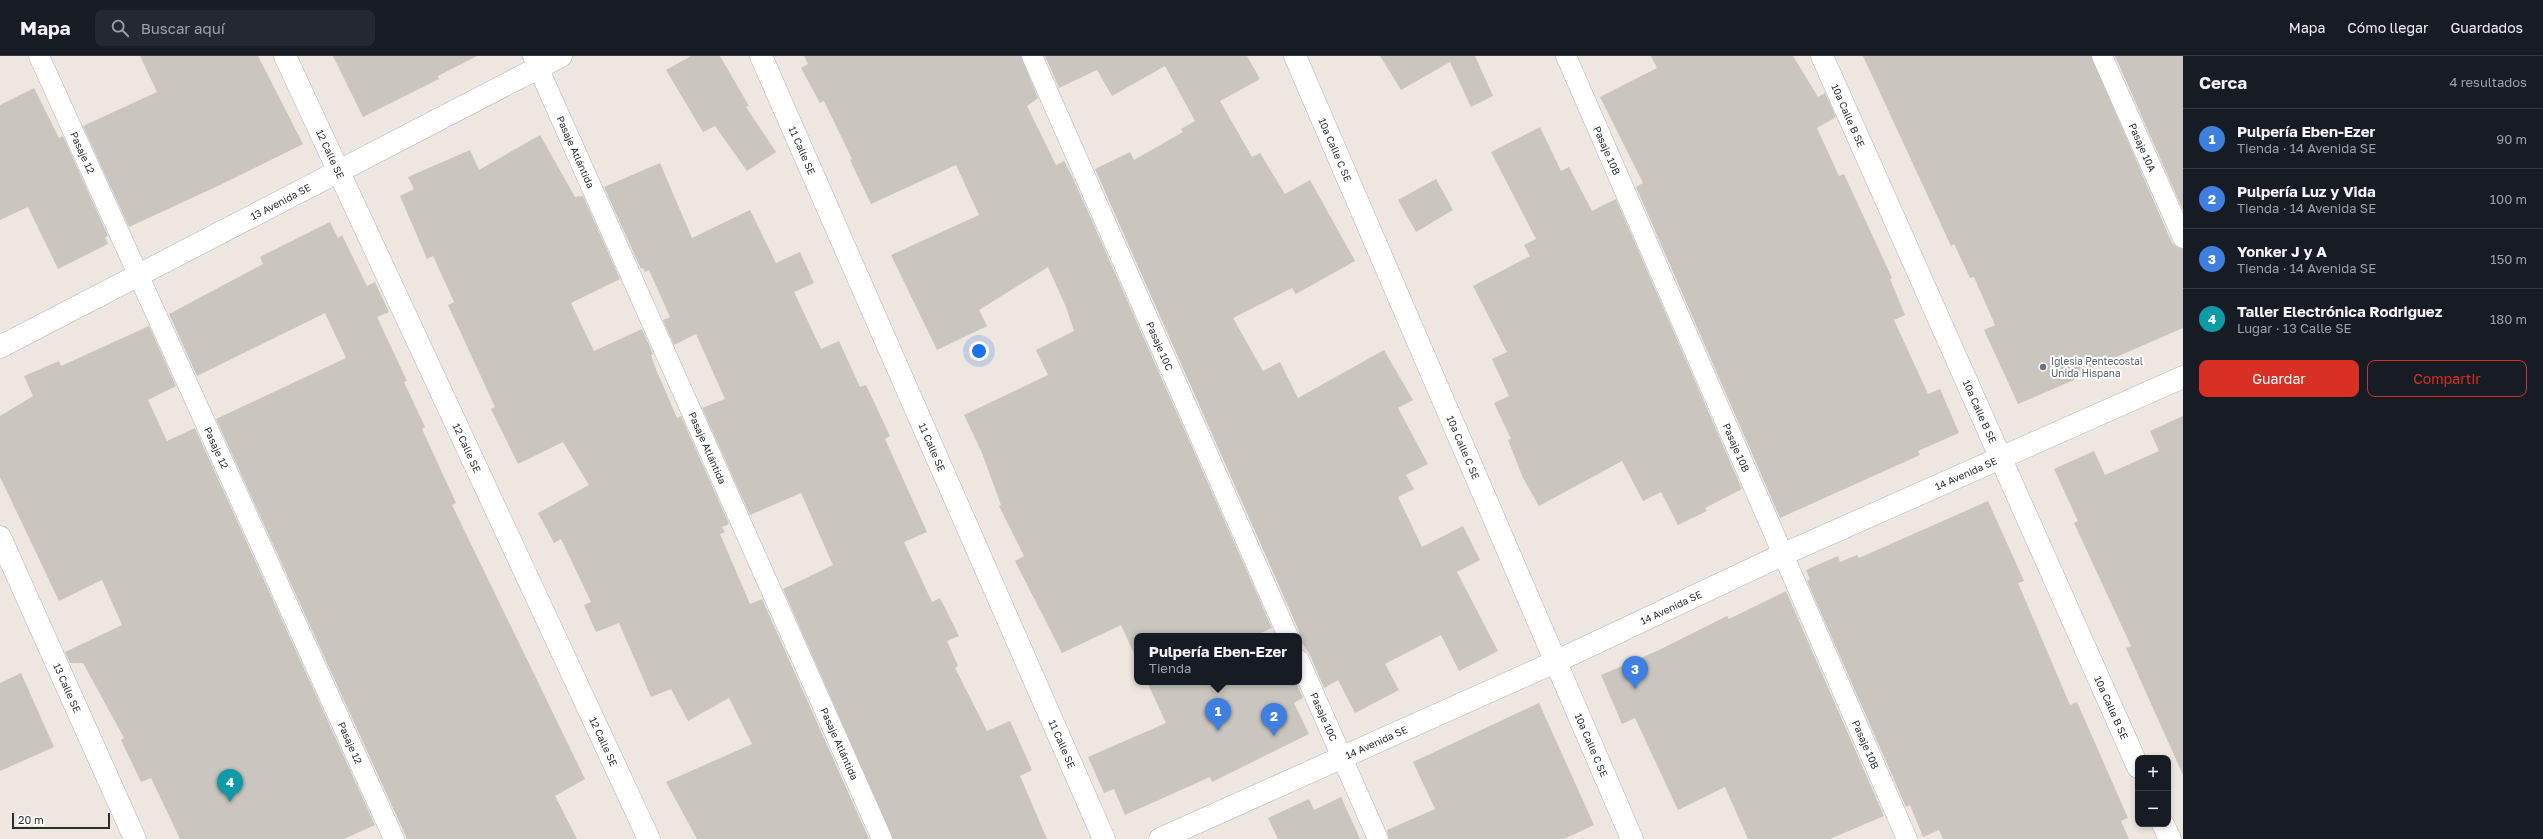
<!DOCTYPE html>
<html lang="es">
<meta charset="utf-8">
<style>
:root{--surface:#171b24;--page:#242831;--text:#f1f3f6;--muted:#9ea1a6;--line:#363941;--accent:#d93025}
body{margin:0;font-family:"Golos Text",sans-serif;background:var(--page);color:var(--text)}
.controls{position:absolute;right:12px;bottom:12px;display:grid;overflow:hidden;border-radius:8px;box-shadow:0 2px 6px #0003}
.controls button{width:36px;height:36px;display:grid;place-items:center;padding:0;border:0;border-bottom:1px solid var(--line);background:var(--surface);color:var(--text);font:20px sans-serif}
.scale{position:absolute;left:12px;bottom:10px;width:98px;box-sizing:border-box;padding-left:4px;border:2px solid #2d2d2d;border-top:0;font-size:11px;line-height:14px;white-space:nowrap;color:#2d2d2d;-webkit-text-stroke:3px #fff;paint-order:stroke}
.you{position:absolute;left:979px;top:295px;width:14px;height:14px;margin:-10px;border:3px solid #fff;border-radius:50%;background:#1a73e8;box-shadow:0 0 0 6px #1a73e833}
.badge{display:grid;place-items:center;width:26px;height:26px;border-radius:50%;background:var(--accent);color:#fff;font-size:13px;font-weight:700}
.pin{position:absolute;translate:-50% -33px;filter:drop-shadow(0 1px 2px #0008)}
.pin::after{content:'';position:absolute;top:21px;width:14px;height:12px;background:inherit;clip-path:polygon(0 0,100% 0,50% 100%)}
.popup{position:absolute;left:1134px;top:577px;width:168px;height:52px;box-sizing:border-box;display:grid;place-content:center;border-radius:8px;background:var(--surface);filter:drop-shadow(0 1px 3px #0005);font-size:13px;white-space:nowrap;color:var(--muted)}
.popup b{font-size:15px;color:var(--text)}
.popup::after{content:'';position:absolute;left:50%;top:100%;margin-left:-8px;border:8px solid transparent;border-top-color:var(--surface)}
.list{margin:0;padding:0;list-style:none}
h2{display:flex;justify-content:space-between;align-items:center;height:52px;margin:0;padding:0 16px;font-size:17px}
h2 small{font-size:13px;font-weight:400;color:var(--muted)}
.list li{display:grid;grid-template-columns:26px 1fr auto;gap:12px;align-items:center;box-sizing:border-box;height:60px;padding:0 16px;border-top:1px solid var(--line)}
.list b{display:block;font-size:15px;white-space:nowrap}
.list p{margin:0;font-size:13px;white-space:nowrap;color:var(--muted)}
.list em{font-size:13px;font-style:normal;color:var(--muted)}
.actions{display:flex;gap:8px;padding:12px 16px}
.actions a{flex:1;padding:9px 0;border:1px solid var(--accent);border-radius:8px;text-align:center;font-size:14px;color:var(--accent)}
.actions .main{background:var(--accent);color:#fff}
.icon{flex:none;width:22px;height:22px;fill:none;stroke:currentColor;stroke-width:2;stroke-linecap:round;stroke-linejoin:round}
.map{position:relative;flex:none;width:2183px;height:783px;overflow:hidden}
header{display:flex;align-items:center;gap:24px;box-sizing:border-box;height:56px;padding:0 20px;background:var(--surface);border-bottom:1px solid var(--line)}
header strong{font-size:19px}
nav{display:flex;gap:22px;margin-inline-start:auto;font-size:14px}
.search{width:280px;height:36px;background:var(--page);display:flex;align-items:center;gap:10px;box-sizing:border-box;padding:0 14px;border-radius:8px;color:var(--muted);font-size:15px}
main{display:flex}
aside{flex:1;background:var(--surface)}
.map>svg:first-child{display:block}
.building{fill:#cac5be}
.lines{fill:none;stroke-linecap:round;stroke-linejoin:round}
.service-casing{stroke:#b0b3bd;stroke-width:21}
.minor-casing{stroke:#b0b3bd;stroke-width:23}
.tertiary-casing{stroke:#b0b3bd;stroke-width:23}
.service{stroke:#fff;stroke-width:20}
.minor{stroke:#fff;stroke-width:22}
.tertiary{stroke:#fff;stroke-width:22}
.worship-dot{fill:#6b7280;stroke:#fff;stroke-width:1.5}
.labels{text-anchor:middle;stroke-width:4;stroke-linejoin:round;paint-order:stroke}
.street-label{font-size:10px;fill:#2d2d2d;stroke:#fff}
.worship-label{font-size:10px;fill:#5b616d;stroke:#fff;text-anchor:start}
</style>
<header>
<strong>Mapa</strong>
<div class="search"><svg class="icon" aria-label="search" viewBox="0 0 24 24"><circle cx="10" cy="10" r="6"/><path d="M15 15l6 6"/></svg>Buscar aquí</div>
<nav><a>Mapa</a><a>Cómo llegar</a><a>Guardados</a></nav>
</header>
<main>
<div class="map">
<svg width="2183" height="783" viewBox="0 0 2183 783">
<rect width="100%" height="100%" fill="#eee7e0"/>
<!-- building -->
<path class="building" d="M140,0H258L303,88L220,129L129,171L83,70L157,36Z
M333,0H477L438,20L439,23L363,61Z
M691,0H720L749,50L746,51L776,96L747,115L715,70L703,76L666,14Z
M804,0H1021L1038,42L1027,50L1056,109L1064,105L1074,124L1272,572L1254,580H1137V604L1121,569L1062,597L1015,505L1024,500L999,450L1001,449L982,397L964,359L1048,319L1036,294L1074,275L1066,251L1048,211L979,254L987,270L937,294L891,199L979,159L956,109L871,148L850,104L852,103L824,45L820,47L801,12L808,8Z
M1045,0H1247L1260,23L1220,45L1252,101L1260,97L1285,138L1310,124L1355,205L1296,238L1292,232L1233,262L1263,315L1280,306L1298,342L1384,294L1413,344L1398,352L1428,408L1406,419L1414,433L1398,441L1422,491L1463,470L1480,504L1457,516L1498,595L1459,615L1441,579L1385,608L1399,634L1355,657L1338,624L1324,632L1310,599L1299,583V575L1095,113L1130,96L1134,104L1183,76L1181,73L1195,65L1165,10L1112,40L1097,14L1059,32Z
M1380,0H1475L1493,40L1471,51L1450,6L1401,34Z
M1651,0H1793L1818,41L1825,37L1836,61L1817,72L1839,120L1844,118L1892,222L1890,223L1905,259L1894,264L1928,338L1940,333L1959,377L1918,395L1920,399L1780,462L1636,131L1643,127L1600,41L1657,12Z
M1863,0H2091L2172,187L2177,191L2183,193V272L2086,314L2088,318L2018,348L1984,274L1995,269L1974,221L1970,222L1954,188L1951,190Z
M2115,0H2183V154Z
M34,32L59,82L63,80L108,180L105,181L108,188L58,213L28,151L0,164V49Z
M1540,71L1561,115L1569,111L1592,155L1616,143L1742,433L1705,452L1707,455L1678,469L1661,436L1643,445L1622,405L1539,450L1523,422L1508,384L1511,383L1494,347L1509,340L1492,303L1507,296L1473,230L1530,200L1524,189L1536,183L1491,96Z
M540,79L575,141L583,140L620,223L571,247L594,295L642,273L653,298L651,299L655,311L677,362L681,360L729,468L722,471L725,476L720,478L750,548L762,543L869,783H697L666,726L752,688L729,642L688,665L671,633L651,641L619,567L596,576L584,549L591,546L561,483L554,487L538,457L589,429L563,386L518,408L491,353L495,351L448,249L454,246L433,200L427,203L400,140L414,133L408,121L470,94L479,114Z
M660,107L692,182L750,154L776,207L800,196L814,227L794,236L821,293L839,285L860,331L866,329L890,380L885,383L927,476L904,486L932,546L940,542L959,580L947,585L958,610L955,612L987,675L1010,665L1032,714L1020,720L1047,783H893L783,533L833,509L801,437L750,459L702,352L725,343L696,278L674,289L663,264L670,261L649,214L645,216L643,212L641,213L604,131Z
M1436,123L1453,154L1416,176L1398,144Z
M330,166L338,182L342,179L367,230L375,226L389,256L377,261L407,325L404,326L425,371L422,373L456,447L452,449L585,723L555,740L577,783H407L216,363L346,302L325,257L197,320L169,258L263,208L260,201Z
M149,270L176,330L148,344L167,385L195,372L375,769L344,783H180L151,722L141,726L121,684L124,682L83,607H70L65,596L122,569L102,524L59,545L0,421V360L33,340L24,320L59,305L61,310Z
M2183,360V719L2126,592L2131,590L2074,467L2078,465L2054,413L2094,395L2105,419L2159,395L2150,375Z
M1988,445L2024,525L2018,527L2070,649L2077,646L2128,762L2121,765L2129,783H1943L1939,774L1923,781L1910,749L1906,751L1807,525L1810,523L1806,514L1838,500L1840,506L1857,499L1859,502Z
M1786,535L1884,760L1830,783H1748L1725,731L1678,754L1635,662L1622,668L1601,619L1657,595L1727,560L1729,563Z
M21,617L54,691L0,715V627Z
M1147,626H1296L1303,642L1294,647L1309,678L1212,726L1210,721L1125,759L1114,733L1104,737L1088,701L1166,667Z
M1539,647L1594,769L1564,783H1389L1387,774L1435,753L1413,706Z
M1341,741L1360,783H1278L1268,762L1309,743L1314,754Z"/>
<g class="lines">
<defs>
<g id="service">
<path id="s1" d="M39,0L394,783"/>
<path id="s2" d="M533,0L882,783"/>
<path id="s3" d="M1032,0L1288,580"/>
<path id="s4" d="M1566,0L1907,783"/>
<path id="s5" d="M2102,0L2183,182"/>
<path id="s6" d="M1299,604L1378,783"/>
</g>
<g id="minor">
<path id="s7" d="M285,0L649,783"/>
<path id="s8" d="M761,0L1104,783"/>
<path id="s9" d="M1822,0L2138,711"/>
<path id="s10" d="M0,291L561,0"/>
<path id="s11" d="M0,481L135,783"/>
<path d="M2163,768L2170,783"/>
</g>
<g id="tertiary">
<path id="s12" d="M1295,0L1632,783"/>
<path id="s13" d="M1160,783L1555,606L1784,498L2183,321"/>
</g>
</defs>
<!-- service casing -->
<use href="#service" class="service-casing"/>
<!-- minor casing -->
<use href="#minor" class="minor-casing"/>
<!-- tertiary casing -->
<use href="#tertiary" class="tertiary-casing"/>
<!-- service -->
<use href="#service" class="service"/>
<!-- minor -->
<use href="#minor" class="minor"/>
<!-- tertiary -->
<use href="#tertiary" class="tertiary"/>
</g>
<!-- markers -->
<circle class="worship-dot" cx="2043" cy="311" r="4"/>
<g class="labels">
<!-- street labels -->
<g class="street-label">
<text dy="4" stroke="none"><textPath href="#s9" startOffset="65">10a Calle B SE</textPath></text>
<text dy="4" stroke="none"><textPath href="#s5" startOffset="100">Pasaje 10A</textPath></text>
<text dy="4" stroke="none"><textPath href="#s12" startOffset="102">10a Calle C SE</textPath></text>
<text dy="4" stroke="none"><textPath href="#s4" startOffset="103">Pasaje 10B</textPath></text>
<text dy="4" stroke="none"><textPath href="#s8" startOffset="103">11 Calle SE</textPath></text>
<text dy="4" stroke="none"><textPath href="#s1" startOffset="106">Pasaje 12</textPath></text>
<text dy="4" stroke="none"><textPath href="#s2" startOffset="105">Pasaje Atlántida</textPath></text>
<text dy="4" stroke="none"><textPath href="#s7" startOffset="108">12 Calle SE</textPath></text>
<text dy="4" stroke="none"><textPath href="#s10" startOffset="316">13 Avenida SE</textPath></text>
<text dy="4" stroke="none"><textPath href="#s3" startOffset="317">Pasaje 10C</textPath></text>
<text dy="4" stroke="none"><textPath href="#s9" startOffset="389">10a Calle B SE</textPath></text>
<text dy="4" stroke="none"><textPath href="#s7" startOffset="432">12 Calle SE</textPath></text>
<text dy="4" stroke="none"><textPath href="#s4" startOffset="427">Pasaje 10B</textPath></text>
<text dy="4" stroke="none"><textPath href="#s1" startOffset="430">Pasaje 12</textPath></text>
<text dy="4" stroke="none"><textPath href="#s2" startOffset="429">Pasaje Atlántida</textPath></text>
<text dy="4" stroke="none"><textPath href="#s8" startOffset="427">11 Calle SE</textPath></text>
<text dy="4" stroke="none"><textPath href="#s12" startOffset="426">10a Calle C SE</textPath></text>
<text dy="4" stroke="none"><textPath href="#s13" startOffset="885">14 Avenida SE</textPath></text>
<text dy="4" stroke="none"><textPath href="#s13" startOffset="561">14 Avenida SE</textPath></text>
<text dy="4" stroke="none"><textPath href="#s11" startOffset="165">13 Calle SE</textPath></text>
<text dy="4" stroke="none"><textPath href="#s9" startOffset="713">10a Calle B SE</textPath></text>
<text dy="4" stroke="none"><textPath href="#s6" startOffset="62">Pasaje 10C</textPath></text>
<text dy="4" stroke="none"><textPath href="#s7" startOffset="756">12 Calle SE</textPath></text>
<text dy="4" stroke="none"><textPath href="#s1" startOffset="754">Pasaje 12</textPath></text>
<text dy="4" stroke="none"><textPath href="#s2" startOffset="753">Pasaje Atlántida</textPath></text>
<text dy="4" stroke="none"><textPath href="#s13" startOffset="237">14 Avenida SE</textPath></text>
<text dy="4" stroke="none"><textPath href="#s8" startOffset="751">11 Calle SE</textPath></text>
<text dy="4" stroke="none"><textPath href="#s4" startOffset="751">Pasaje 10B</textPath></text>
<text dy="4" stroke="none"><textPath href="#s12" startOffset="750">10a Calle C SE</textPath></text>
</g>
<!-- worship labels -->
<g class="worship-label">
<text x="2051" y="309">Iglesia Pentecostal<tspan x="2051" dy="12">Unida Hispana</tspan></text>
</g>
</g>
</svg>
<div class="controls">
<button>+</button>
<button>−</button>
</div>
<div class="scale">20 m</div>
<div class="you"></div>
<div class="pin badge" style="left:1218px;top:675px;background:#3f7fe0">1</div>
<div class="popup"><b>Pulpería Eben-Ezer</b>Tienda</div>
<div class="pin badge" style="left:1274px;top:680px;background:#3f7fe0">2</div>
<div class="pin badge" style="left:1635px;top:633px;background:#3f7fe0">3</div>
<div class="pin badge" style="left:230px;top:746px;background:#0f9aa8">4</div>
</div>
<aside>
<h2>Cerca<small>4 resultados</small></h2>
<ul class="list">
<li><span class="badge" style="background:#3f7fe0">1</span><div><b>Pulpería Eben-Ezer</b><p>Tienda · 14 Avenida SE</p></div><em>90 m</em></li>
<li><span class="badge" style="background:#3f7fe0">2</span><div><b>Pulpería Luz y Vida</b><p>Tienda · 14 Avenida SE</p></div><em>100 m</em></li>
<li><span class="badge" style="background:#3f7fe0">3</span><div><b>Yonker J y A</b><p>Tienda · 14 Avenida SE</p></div><em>150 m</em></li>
<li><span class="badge" style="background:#0f9aa8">4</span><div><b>Taller Electrónica Rodriguez</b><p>Lugar · 13 Calle SE</p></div><em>180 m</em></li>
</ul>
<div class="actions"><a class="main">Guardar</a><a>Compartir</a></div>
</aside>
</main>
